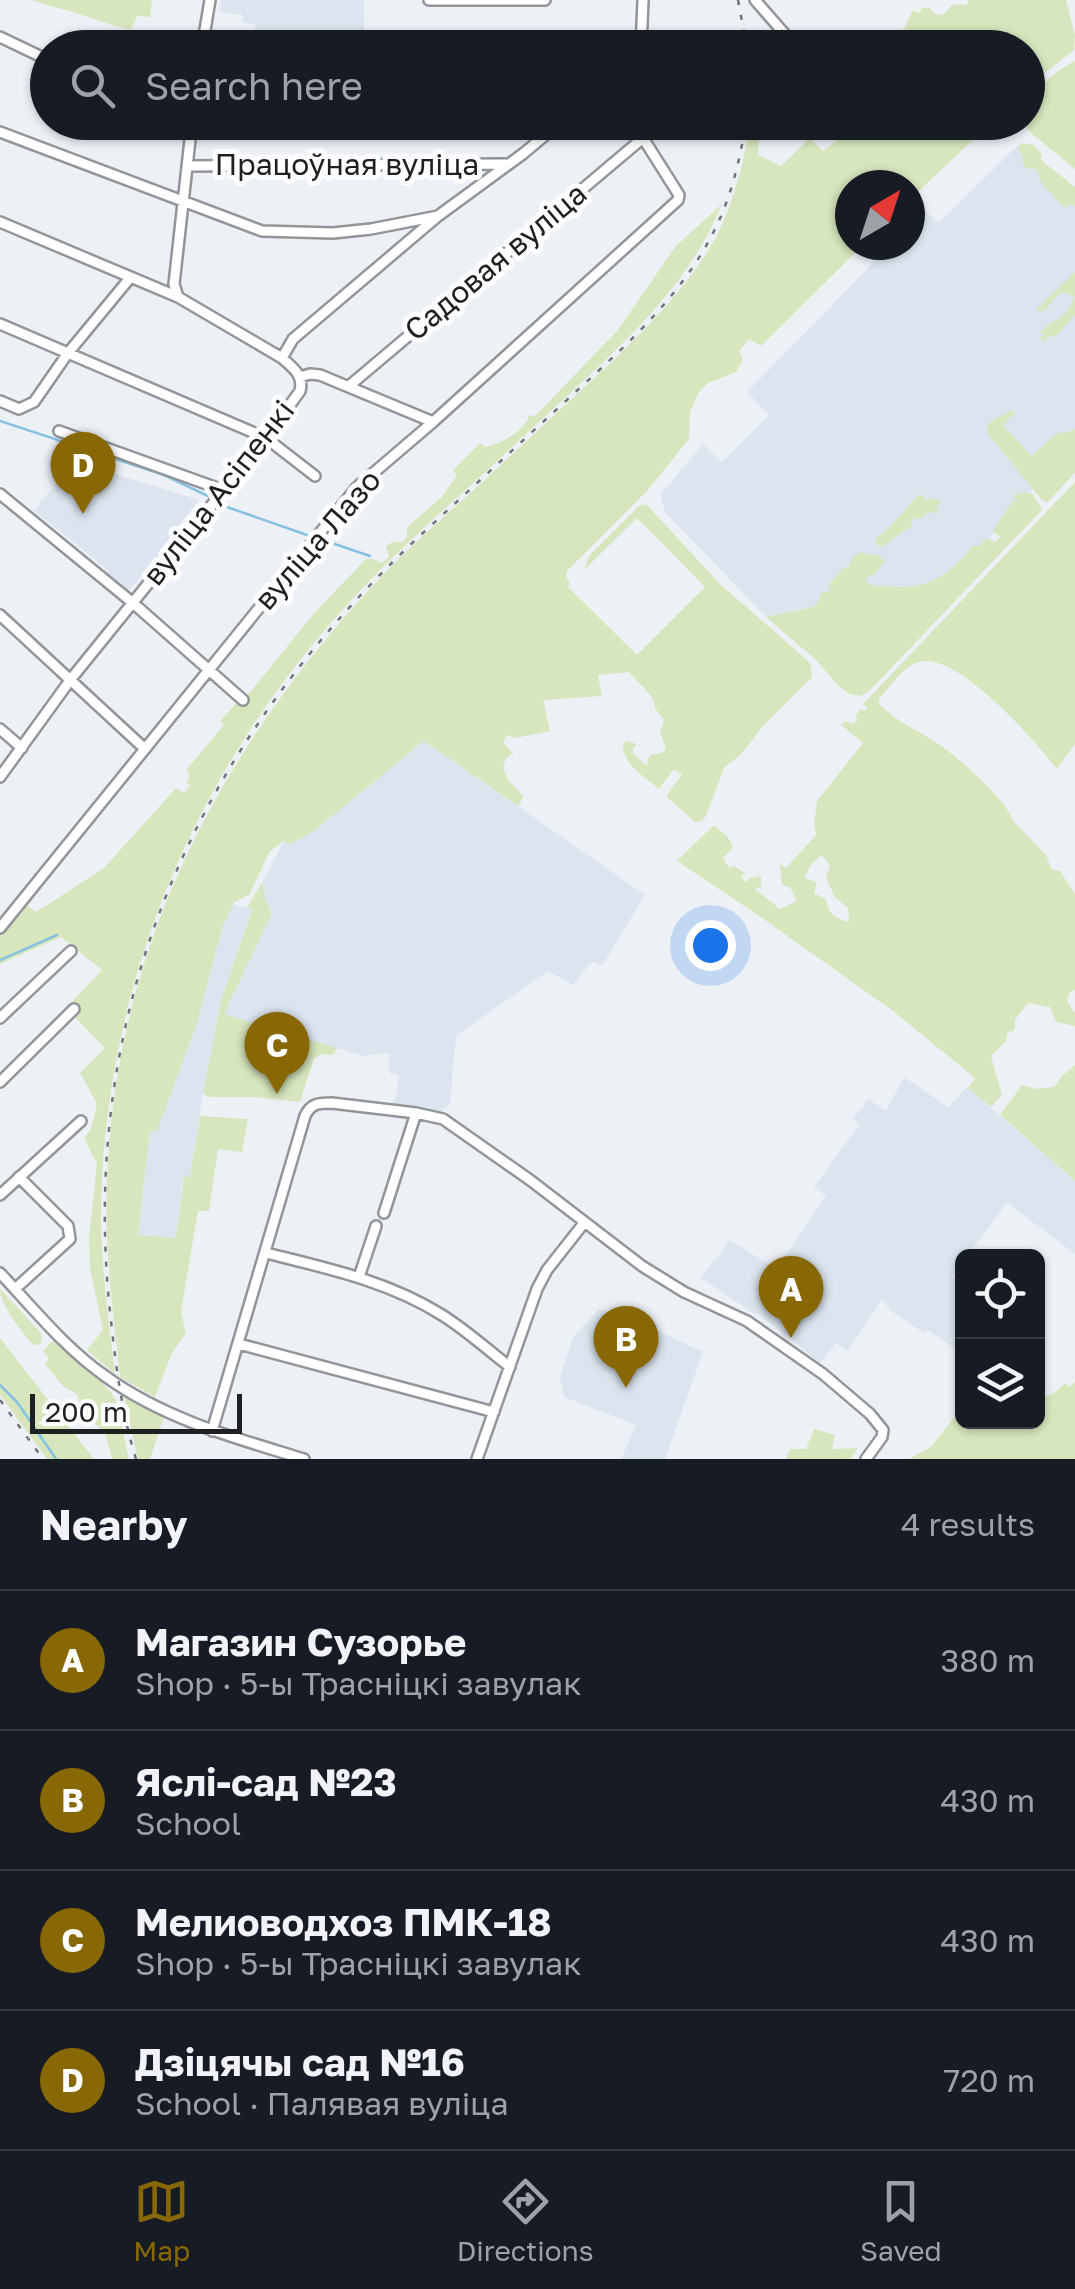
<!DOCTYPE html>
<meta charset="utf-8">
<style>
:root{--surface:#171b24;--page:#242831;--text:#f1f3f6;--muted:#9ea1a6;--line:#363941;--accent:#886804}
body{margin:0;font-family:"Golos Text",sans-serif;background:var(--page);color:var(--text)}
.controls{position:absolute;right:30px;bottom:30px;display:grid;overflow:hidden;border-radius:15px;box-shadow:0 2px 8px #0004}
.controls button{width:90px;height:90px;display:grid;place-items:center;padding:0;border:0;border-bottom:2px solid var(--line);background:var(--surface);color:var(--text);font:50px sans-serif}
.compass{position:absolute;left:835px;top:170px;width:90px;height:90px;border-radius:50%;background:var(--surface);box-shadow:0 2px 8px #0004;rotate:39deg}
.scale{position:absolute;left:30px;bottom:25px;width:212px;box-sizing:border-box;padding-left:10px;border:5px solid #1f2022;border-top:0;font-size:28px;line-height:35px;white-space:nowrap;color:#1f2022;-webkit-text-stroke:8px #fdfeff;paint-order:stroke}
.you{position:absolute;left:710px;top:945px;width:35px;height:35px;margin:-25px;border:8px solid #fff;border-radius:50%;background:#1a73e8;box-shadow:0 0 0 15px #1a73e833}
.badge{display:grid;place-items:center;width:65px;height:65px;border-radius:50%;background:var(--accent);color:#fff;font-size:32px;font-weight:700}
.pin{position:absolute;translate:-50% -82px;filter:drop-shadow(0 2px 5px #0008)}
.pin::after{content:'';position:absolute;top:52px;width:35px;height:30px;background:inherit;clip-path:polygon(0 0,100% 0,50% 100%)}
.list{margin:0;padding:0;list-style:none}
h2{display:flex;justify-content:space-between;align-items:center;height:130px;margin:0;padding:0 40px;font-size:42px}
h2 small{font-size:32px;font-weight:400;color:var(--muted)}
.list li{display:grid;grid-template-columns:65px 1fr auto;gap:30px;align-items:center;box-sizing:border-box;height:140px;padding:0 40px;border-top:2px solid var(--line)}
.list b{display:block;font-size:38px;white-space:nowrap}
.list p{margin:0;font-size:32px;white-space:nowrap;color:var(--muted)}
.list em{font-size:32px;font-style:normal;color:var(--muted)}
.icon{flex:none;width:55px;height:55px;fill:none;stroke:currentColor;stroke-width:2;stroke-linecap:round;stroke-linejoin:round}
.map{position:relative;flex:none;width:1075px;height:1459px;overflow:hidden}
.search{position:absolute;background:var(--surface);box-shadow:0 2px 8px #0004;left:30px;right:30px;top:30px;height:110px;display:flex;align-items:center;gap:25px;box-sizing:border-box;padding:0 35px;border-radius:55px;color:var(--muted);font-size:38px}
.sheet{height:690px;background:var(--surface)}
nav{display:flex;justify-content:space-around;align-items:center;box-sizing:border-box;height:140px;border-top:2px solid var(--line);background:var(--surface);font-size:28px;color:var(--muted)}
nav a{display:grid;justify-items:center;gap:5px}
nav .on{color:var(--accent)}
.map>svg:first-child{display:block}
.built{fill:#dce5ef}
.green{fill:#d7e6bd;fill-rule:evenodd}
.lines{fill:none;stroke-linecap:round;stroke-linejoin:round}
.stream{stroke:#85c2e0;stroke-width:2.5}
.minor-casing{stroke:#92969a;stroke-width:14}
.minor{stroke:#fff;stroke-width:9}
.rail{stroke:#727477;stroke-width:2.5;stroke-dasharray:5 10;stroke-linecap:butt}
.labels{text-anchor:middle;stroke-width:10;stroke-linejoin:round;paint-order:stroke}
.street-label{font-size:30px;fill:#1f2022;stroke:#fdfeff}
</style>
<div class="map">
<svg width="1075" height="1459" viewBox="0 0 1075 1459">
<rect width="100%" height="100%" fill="#edf1f6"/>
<!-- built -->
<path class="built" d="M221,0H364V38L255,35V24L243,22V15L220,12Z
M1018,145L1024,146L1075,198V440L942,593L804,608L766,617L665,512L660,495L703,444L722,462L769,415L747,392L891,245H910V226L925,211L939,223Z
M73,461L199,500L181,523L184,526L128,591L107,573L108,570L34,511Z
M424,741L645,895L602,966L592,961L573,985L548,971L456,1036L450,1103L441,1112L390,1106L396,1098L399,1075L389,1073V1053L363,1056L224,1014L272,913L265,899L263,881L284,841L314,831Z
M231,904L252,909L222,997L203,1093L190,1178H183L176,1238L138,1236L150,1131Z
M904,1077L948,1107L967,1087L1075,1181V1254L1007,1203L967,1256H962V1262L952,1276L962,1284V1353L927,1330L924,1333L891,1311L882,1300L847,1351L836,1343L820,1363L759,1314L753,1313L701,1278L730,1240L776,1269L826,1196L814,1187L859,1125L853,1119L868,1099L886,1111Z
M599,1309L657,1330L703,1352L665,1459H621L636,1425L564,1397L560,1378L573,1337Z"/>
<!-- green -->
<path class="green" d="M32,0H152L150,17L137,16L131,30C111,25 93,19 73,12C60,8 46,6 32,0Z
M969,0H1066L1075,35L1074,50L1028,86V48L914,47L899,40L913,10L919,13L922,8H930L936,15L944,14L952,5L962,4L966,6Z
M1075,61V169L1031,133L1022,123L1028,122V97L1059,70Z
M751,123H760L758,155L781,166L810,138L823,151C834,142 845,136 854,126V123H991L910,199V185H850V245H863L761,346L749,339L739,351L743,360L736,372L708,383L699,392L690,412L689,439L647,491L567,571L566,576L570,584L568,587L637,655L705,587L637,518L584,570L589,556L639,506L646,504L720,584L807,660L811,665L812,677L764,725L741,754L724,768L706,816L702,821L695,822L668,798L667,795L682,774L674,769L659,789C645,777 623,765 623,745L626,741L637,744L633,748V753L647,766L648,758L652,754L661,753L666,748L660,732L664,720L655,708C656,695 637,683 629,672L598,675L602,696L543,700L550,731L516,738L507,735L503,742L513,754L506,758L503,768L509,781L524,797L518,806L424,741L314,831L291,844L284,841L270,851L249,895L234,902L222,928L197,1023L157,1131H150L138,1235L176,1238L184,1177H190L200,1116L248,1119L242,1152L218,1149L209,1211H198L181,1313L186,1333L172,1353L155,1397L120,1377C113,1312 104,1247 107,1181C115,947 221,748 378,580C405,551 436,524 466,497C516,451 566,404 616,358C654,320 696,278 720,229C736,195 744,159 751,123Z
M1021,143L1033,145L1042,155L1041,160L1075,187V207L1072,204L1064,207L1041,182L1036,169L1026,168L1022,162L1023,157L1018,148Z
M722,204C692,278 635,333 578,386C544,417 511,448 478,479C444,509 410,540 378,572C214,738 115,945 102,1178C98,1244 107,1309 115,1374L87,1350L103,1330L90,1268L89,1237L97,1164L84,1138L91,1129L97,1104L80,1073L105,1048L66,1008L102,970L61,937L0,964V932L24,903L36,912L104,868L176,788L184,793L190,786L187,782L190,776L186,770L224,725L220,721L244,695L247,696L316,611L366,559H374L381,563L389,557L386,547L392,542H403L407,535V527L442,497L457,475L453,470L480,443L485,447C501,444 524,431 529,416L536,415L617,331L676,246Z
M1075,272V315L1055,337L1051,335L1044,342L1040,338L1044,335L1040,331C1058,316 1064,323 1075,296L1061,292L1043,312L1036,310Z
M1011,410L1016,412L1003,425L1032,456L1058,432L1063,434L1075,429V473L1047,503L1042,500L987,433V425C993,419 1004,416 1011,410Z
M1075,482V744L1057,769C1035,741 957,651 919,662C903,666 890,687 879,699V704C896,721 917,730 937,743C957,756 1007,800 1013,821L1046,855L1052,870L1060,871L1075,894V990L1070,992L1067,1001L1075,1013V1026L1056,1022L1050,1007L1028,1003L1015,1020V1029L1007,1034L1006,1041L991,1056L1002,1095L991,1107L968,1088L975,1078L893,1011L765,920L677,861L714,825L728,837L733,848L723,858L729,868L734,866L745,873L741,877L746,882L750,878L761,876V886L755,889L780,909L797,901L790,887L782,885L780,864L786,868L816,835L814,824L817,801L863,743L841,725L846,721L852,724L857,722L856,716L860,709L866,711L867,708L863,704ZM822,855L830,866L826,877L834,896L848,908L849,922C834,918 829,914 826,899L814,893L817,882L804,878L812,863Z
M1017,492L1021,494L1032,493L1042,510L871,689L861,696L849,694L838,685L815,659L766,617L816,606L821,593L831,591L828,585L844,568L849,567L850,561L860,552L880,556L885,561L874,575L869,576L865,581L872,586C882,584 887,586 896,587C929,590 954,571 972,546H978L987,538L995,542L1001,537L993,532L994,529L1012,502L1017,501L1014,497Z
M918,495H922L926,500L935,498L941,503L937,506V514L929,512L921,518L912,519L911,527C899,533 892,542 880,547L875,543L876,538L887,530Z
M263,881L265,899L272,913L224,1014L337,1048L333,1055L323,1054L314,1058L300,1102L253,1097H209L203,1093L222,997L252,910L247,907Z
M1075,1065V1181L1000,1115L1022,1085L1036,1089L1054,1087L1062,1076Z
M0,1289L41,1333L42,1340L40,1344L33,1345C22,1331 0,1306 0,1289Z
M0,1338L94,1459H47L0,1395Z
M51,1342H57C77,1361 100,1376 115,1398L129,1459H112L105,1433L83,1412L77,1394L63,1386L45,1364L49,1359L43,1351Z
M1075,1382V1459H909L931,1447L956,1415L962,1413V1422H1038V1397L1053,1394L1065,1383L1069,1387Z
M123,1393L164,1416L150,1459H138Z
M814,1429L835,1435L832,1449L858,1448L850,1459H786L790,1449H806Z"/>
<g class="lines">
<!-- stream -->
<path class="stream" d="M0,421L164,475L214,499
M227,507L307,535
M320,539L370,556
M0,960L57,935
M0,1385L17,1402L56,1459"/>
<defs>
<path id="minor" d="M429,0H545
M755,0L797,48
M0,37L48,60
M202,48L210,0
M641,48L643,0
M0,132L262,231L333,233L371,229L438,216
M187,166L505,164
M0,222L178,297L282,358C293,368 304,375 300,391L266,438L71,679L0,777
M178,297L174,284L192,122
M0,324L266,438L315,476
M282,358L293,339L438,216L524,153L561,122
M300,377L310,374L320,375L433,422
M349,386L643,138
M0,401L19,409L34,402L68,353L130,278
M59,431L223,490
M0,494L133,603L243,700
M0,615L145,749
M0,729L22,748
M0,928L357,487L433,422L678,200L679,195L643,138L638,122
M0,1018L71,951
M0,1082L74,1009
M0,1195L81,1121
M384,1213L416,1113
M266,1253C326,1268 388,1281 442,1315C466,1330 488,1350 510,1367
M0,1273C33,1308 65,1348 105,1376C164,1419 235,1438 304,1459
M359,1277L376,1226
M15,1289L70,1239L68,1226L19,1177
M239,1344L494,1412
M212,1431L305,1116C311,1103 319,1103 332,1103L416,1113L443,1119L530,1180L642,1266L684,1292L747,1321L823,1374L870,1414L883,1430L882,1437L866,1459
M477,1459L537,1289L547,1270L584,1223"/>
</defs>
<!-- minor casing -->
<use href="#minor" class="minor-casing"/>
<!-- minor -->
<use href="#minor" class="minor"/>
<!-- rail -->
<path class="rail" d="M738,0L747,48
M0,1400L43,1459
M136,1459C122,1414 116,1367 111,1321C75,1009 198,741 425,531C473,487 521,442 569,398C623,348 683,296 716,227C732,194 740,159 746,122"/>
</g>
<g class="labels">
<!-- street labels -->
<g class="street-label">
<text x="347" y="175">Працоўная вуліца</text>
<text transform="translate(496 262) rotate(-40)" y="10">Садовая вуліца</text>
<text transform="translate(219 493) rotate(-52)" y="10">вуліца Асіпенкі</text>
<text transform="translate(318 540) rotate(-49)" y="10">вуліца Лазо</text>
</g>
</g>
</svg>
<div class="controls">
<button><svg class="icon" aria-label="locate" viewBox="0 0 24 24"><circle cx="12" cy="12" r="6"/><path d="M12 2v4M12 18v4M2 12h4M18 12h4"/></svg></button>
<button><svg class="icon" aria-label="layers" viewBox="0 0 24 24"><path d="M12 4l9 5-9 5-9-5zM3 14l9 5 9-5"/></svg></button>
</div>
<svg class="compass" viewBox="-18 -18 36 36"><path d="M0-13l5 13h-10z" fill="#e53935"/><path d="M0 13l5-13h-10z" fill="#9ea1a6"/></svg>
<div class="scale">200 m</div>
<div class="you"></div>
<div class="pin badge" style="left:791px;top:1338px">A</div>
<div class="pin badge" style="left:626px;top:1388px">B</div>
<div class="pin badge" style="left:277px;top:1094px">C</div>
<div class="pin badge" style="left:83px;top:514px">D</div>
<div class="search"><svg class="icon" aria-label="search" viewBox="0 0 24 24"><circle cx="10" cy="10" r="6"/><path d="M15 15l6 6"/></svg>Search here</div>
</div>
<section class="sheet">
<h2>Nearby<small>4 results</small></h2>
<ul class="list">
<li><span class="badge">A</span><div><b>Магазин Сузорье</b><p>Shop · 5-ы Трасніцкі завулак</p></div><em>380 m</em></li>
<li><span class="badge">B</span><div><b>Яслі-сад №23</b><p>School</p></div><em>430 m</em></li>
<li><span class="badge">C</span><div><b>Мелиоводхоз ПМК-18</b><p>Shop · 5-ы Трасніцкі завулак</p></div><em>430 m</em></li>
<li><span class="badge">D</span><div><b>Дзіцячы сад №16</b><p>School · Палявая вуліца</p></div><em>720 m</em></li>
</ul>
</section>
<nav>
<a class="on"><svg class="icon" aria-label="map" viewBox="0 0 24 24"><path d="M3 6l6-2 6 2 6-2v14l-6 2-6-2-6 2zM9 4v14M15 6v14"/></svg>Map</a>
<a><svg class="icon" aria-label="directions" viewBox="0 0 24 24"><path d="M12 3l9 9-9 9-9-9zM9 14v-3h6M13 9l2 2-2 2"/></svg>Directions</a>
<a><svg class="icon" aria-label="saved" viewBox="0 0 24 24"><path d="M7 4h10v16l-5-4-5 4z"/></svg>Saved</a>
</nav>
